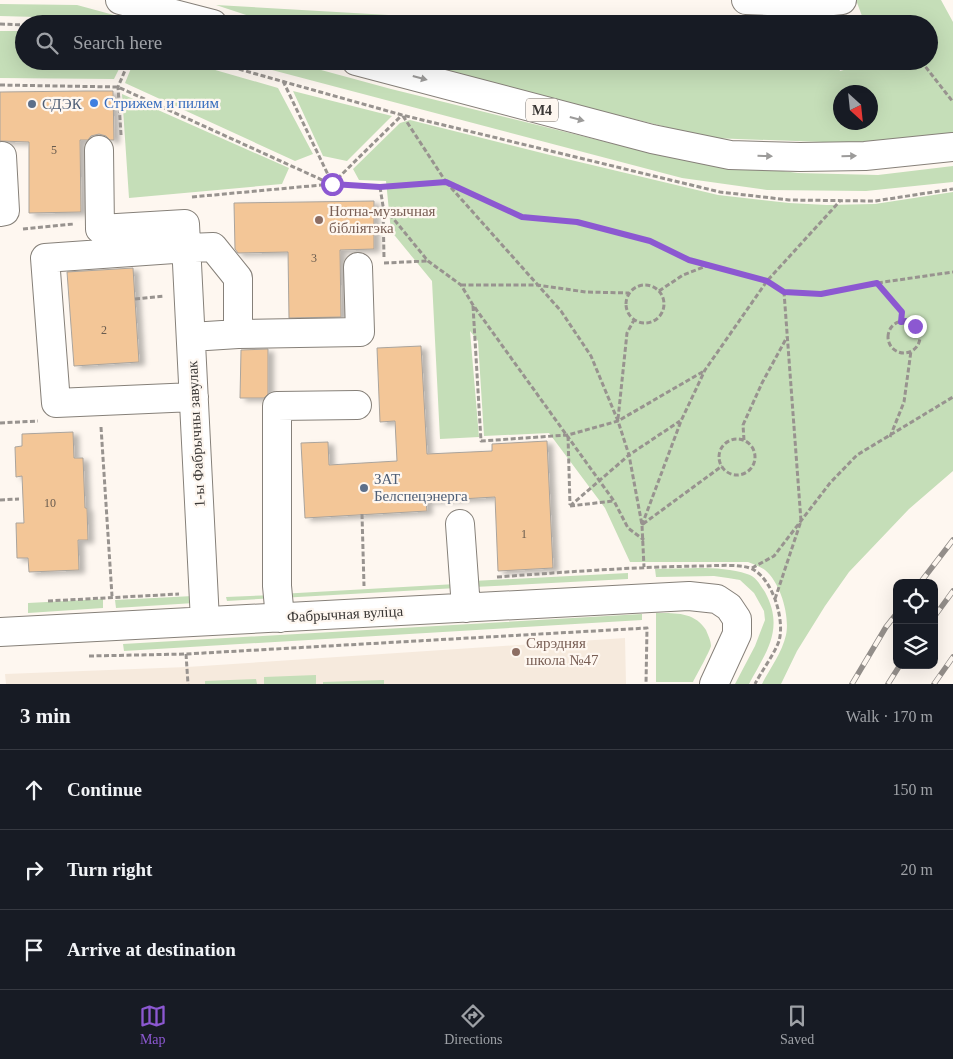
<!DOCTYPE html>
<meta charset="utf-8">
<style>
:root{--surface:#171b24;--page:#20242c;--text:#f1f3f6;--muted:#9ea1a6;--line:#363941;--accent:#8c58d1}
body{margin:0;font-family:Georgia,serif;background:var(--page);color:var(--text)}
.controls{position:absolute;right:15px;bottom:15px;display:grid;overflow:hidden;border-radius:10px;box-shadow:0 5px 20px #0002}
.controls button{width:45px;height:45px;display:grid;place-items:center;padding:0;border:0;border-bottom:1px solid var(--line);background:var(--surface);color:var(--text);font:25px sans-serif}
.compass{position:absolute;left:833px;top:85px;width:45px;height:45px;border-radius:50%;background:var(--surface);box-shadow:0 5px 20px #0002;rotate:153deg}
.stop{position:absolute;width:15px;height:15px;margin:-11px;border:4px solid #8c58d1;border-radius:50%;background:#fff}
.stop.end{background:#8c58d1;border-color:#fff;box-shadow:0 1px 5px #0008}
.list{margin:0;padding:0;list-style:none}
h2{display:flex;justify-content:space-between;align-items:center;height:65px;margin:0;padding:0 20px;font-size:21px}
h2 small{font-size:16px;font-weight:400;color:var(--muted)}
.list li{display:grid;grid-template-columns:32px 1fr auto;gap:15px;align-items:center;box-sizing:border-box;height:80px;padding:0 20px;border-top:1px solid var(--line)}
.list b{display:block;font-size:19px;white-space:nowrap}
.list em{font-size:16px;font-style:normal;color:var(--muted)}
.icon{flex:none;width:28px;height:28px;fill:none;stroke:currentColor;stroke-width:2;stroke-linecap:round;stroke-linejoin:round}
.map{position:relative;flex:none;width:953px;height:684px;overflow:hidden}
.search{position:absolute;background:var(--surface);box-shadow:0 5px 20px #0002;left:15px;right:15px;top:15px;height:55px;display:flex;align-items:center;gap:12px;box-sizing:border-box;padding:0 18px;border-radius:28px;color:var(--muted);font-size:19px}
.sheet{height:305px;background:var(--surface)}
nav{display:flex;justify-content:space-around;align-items:center;box-sizing:border-box;height:70px;border-top:1px solid var(--line);background:var(--surface);font-size:14px;color:var(--muted)}
nav a{display:grid;justify-items:center;gap:2px}
nav .on{color:var(--accent)}
.map>svg:first-child{display:block}
.built{fill:#f6eadd}
.green{fill:#c5deb8;fill-rule:evenodd}
.building{fill:#f3c697;stroke:#aaa49d;filter:url(#shadow)}
.lines{fill:none;stroke-linecap:round;stroke-linejoin:round}
.minor-casing{stroke:#868079;stroke-width:30}
.major-casing{stroke:#868079;stroke-width:30}
.path{stroke:#98938f;stroke-width:3;stroke-dasharray:5 2.5;stroke-linecap:butt}
.minor{stroke:#fff;stroke-width:28}
.major{stroke:#fff;stroke-width:28}
.rail-casing{stroke:#938e8a;stroke-width:5.5}
.rail{stroke:#fef7f0;stroke-width:4;stroke-dasharray:11;stroke-linecap:butt}
.oneway{fill:#9c9b9a}
.route{stroke:#8c58d1;stroke-width:6}
.shop-dot{fill:#3f7fe0;stroke:#fef7f0;stroke-width:2}
.service-dot{fill:#5c6f8a;stroke:#fef7f0;stroke-width:2}
.education-dot{fill:#8d6e63;stroke:#fef7f0;stroke-width:2}
.labels{text-anchor:middle;stroke-width:4.5;stroke-linejoin:round;paint-order:stroke}
.number-label{font-size:12px;fill:#685b4e}
.shield{fill:#fef7f0;stroke:#75716d;stroke-width:1}
.shield-label{font-size:14px;font-weight:bold;fill:#3a3735}
.shop-label{font-size:15px;fill:#366cbe;stroke:#fef7f0;text-anchor:start}
.service-label{font-size:15px;fill:#4e5e75;stroke:#fef7f0;text-anchor:start}
.education-label{font-size:15px;fill:#785e54;stroke:#fef7f0;text-anchor:start}
.street-label{font-size:15px;fill:#3a3735;stroke:#fef7f0}
</style>
<div class="map">
<svg width="953" height="684" viewBox="0 0 953 684">
<defs>
<filter id="shadow"><feDropShadow dx="5.5" dy="3" stdDeviation="2.5" flood-color="#0004"/></filter>
</defs>
<rect width="100%" height="100%" fill="#fef7f0"/>
<!-- built -->
<path class="built" d="M625,638L626,684H6L5,674L187,667Z"/>
<!-- green -->
<path class="green" d="M856,0H941L953,22V134L850,143L711,138L581,106L388,61H836L840,71L855,67L861,61H929V24H865ZM840,92H870V122H840Z
M0,4L77,5L147,24H95L73,18L0,16Z
M216,5L544,24H273Z
M0,31H24V61H123L114,79L0,78Z
M134,61H184L278,88L313,154L295,161L125,83Z
M238,61H288L391,89L655,154L798,173L878,175L953,166V182L866,191L767,190L682,178Z
M293,91L392,116L347,161L323,156Z
M122,94L289,168L282,184L129,198Z
M410,120L550,155L718,195L789,203L827,205L875,204L953,192V471L909,509L849,572L825,606L797,651L781,684H762C770,668 782,653 786,635C790,617 781,583 765,570C761,567 753,564 748,562H630L605,508L549,433L484,436L478,341L470,331L479,437L440,439L432,281L391,231L386,181L359,180L353,169L400,123Z
M655,569C683,569 720,565 747,574C756,576 760,585 765,592C785,629 766,652 749,684H735L755,646L765,620L764,611L754,593L740,580L728,578L714,576L656,577Z
M628,573V579L474,587L473,581Z
M456,584L457,588L280,598V594Z
M275,595V598L227,601L226,597Z
M193,596L194,603L116,608L115,600Z
M103,599V608L28,613V603Z
M656,613C675,613 695,612 706,630C708,635 711,641 711,646C709,653 697,674 693,682H656Z
M642,614V620L124,651L123,644Z
M316,675V684H264V677Z
M256,679L257,684H205V681Z
M384,680V684H323V682Z"/>
<!-- building -->
<path class="building" d="M86,91H113L114,140H110L106,136L99,134L91,136L88,140H80L81,212L29,213V142L0,141V92Z
M374,201V249L340,250L341,317L289,318L288,252L238,253L235,249L234,203Z
M133,268L139,362L74,366L67,272Z
M421,346L427,454L492,451V444L547,441L553,568L498,571L495,497L426,501L427,511L305,518L301,443L328,442L329,465L397,461L395,421L380,422L377,348Z
M268,349V394L264,398H240L241,350Z
M73,432L74,458H83L85,508H87L88,540H78L79,570L29,572L28,558H17L16,523H24L22,476L16,477L15,447L22,446V434Z"/>
<g class="lines">
<defs>
<path id="minor" d="M99,150L100,229L185,224L205,621
M0,212L5,211L2,156
M191,337L238,334
M194,397L56,403L45,258L188,248L213,247L238,278V334L360,332L358,267
M460,524L466,608
M280,618L277,586V406L357,405
M0,632L689,596L717,599L729,607L737,619V634L714,684"/>
<path id="major" d="M120,0L213,24
M746,0L813,3L842,0
M356,61L652,139L730,155L800,157L865,156L953,147"/>
</defs>
<!-- minor casing -->
<use href="#minor" class="minor-casing"/>
<!-- major casing -->
<use href="#major" class="major-casing"/>
<!-- path -->
<path class="path" d="M0,24L24,25
M210,61L402,115L720,192L789,200L875,201L953,189
M921,61L953,102
M283,81L332,183
M0,85L118,87L331,184
M403,116L446,182L522,217L577,222L650,241L689,260L767,281L784,292L821,294L877,283L953,272
M121,135L118,87L129,61
M332,184L402,115
M380,187L383,206L428,261L461,285L473,305L614,501L628,528L644,540
M192,197L332,184L380,187L446,182L561,311L591,356L618,421L629,455L642,525L644,567
M383,207L384,258
M23,229L74,224
M384,263L427,261
M877,284L901,311V322
M626 304a19 19 0 1 1 38 0a19 19 0 1 1-38 0Z
M461,285H537L586,292L629,293
M659,291L683,275L709,265
M135,299L164,296
M473,306L481,441L568,435L618,421L704,371
M888 337a16 16 0 1 1 32 0a16 16 0 1 1-32 0Z
M618,419L627,333L634,320
M0,423L38,421
M101,427L112,596
M568,436L570,505
M890,437L904,402L911,351
M719 457a18 18 0 1 1 36 0a18 18 0 1 1-36 0Z
M744,440L743,425L762,383L787,337
M0,500L19,499
M570,506L629,455L680,421
M570,506L613,501
M362,514L364,586
M643,524L722,466
M642,525L681,421L705,370L767,281L840,201
M752,568L774,556L830,483L857,455L953,397
M497,577C565,572 633,567 701,566C715,566 743,563 754,570C773,581 785,620 779,641C775,653 761,672 755,684
M775,599L801,521L784,292
M48,601L179,594
M186,654L188,684
M89,656L186,654L647,628L646,684"/>
<!-- minor -->
<use href="#minor" class="minor"/>
<!-- major -->
<use href="#major" class="major"/>
<defs>
<path id="rail" d="M920,583L953,540
M934,617L953,591
M852,684L886,627L897,613
M888,684L900,665
M934,684L953,657"/>
</defs>
<!-- rail casing -->
<use href="#rail" class="rail-casing"/>
<!-- rail -->
<use href="#rail" class="rail"/>
</g>
<!-- one-way arrows -->
<defs><path id="oneway-solid" d="M-6-.8H1V-3.2L6.5 0L1 3.2V.8H-6Z" transform="scale(1.25)"/></defs>
<g class="oneway">
<use href="#oneway-solid" transform="translate(420 78) rotate(15)"/>
<use href="#oneway-solid" transform="translate(577 119) rotate(15)"/>
<use href="#oneway-solid" transform="translate(765 156) rotate(2)"/>
<use href="#oneway-solid" transform="translate(849 156) rotate(-1)"/>
</g>
<g class="lines">
<!-- route -->
<path class="route" d="M332,184L380,187L446,182L522,217L577,222L650,241L689,260L767,281L784,292L821,294L877,283L902,312L901,322L906,321L915,326"/>
</g>
<!-- markers -->
<circle class="shop-dot" cx="94" cy="103" r="5"/>
<g class="service-dot">
<circle cx="32" cy="104" r="5"/>
<circle cx="364" cy="488" r="5"/>
</g>
<g class="education-dot">
<circle cx="319" cy="220" r="5"/>
<circle cx="516" cy="652" r="5"/>
</g>
<g class="labels">
<!-- number labels -->
<g class="number-label">
<text x="54" y="154">5</text>
<text x="314" y="262">3</text>
<text x="104" y="334">2</text>
<text x="50" y="507">10</text>
<text x="524" y="538">1</text>
</g>
<!-- shield labels -->
<rect class="shield" x="526" y="98.5" width="32" height="23" rx="4"/>
<g class="shield-label">
<text x="542" y="115">М4</text>
</g>
<!-- shop labels -->
<g class="shop-label">
<text x="104" y="108">Стрижем и пилим</text>
</g>
<!-- service labels -->
<g class="service-label">
<text x="42" y="109">СДЭК</text>
<text x="374" y="484">ЗАТ<tspan x="374" dy="17">Белспецэнерга</tspan></text>
</g>
<!-- education labels -->
<g class="education-label">
<text x="329" y="216">Нотна-музычная<tspan x="329" dy="17">бібліятэка</tspan></text>
<text x="526" y="648">Сярэдняя<tspan x="526" dy="17">школа №47</tspan></text>
</g>
<!-- street labels -->
<g class="street-label">
<text transform="translate(196 434) rotate(-93)" y="5">1-ы Фабрычны завулак</text>
<text transform="translate(345 614) rotate(-3)" y="5">Фабрычная вуліца</text>
</g>
</g>
</svg>
<div class="controls">
<button><svg class="icon" aria-label="locate" viewBox="0 0 24 24"><circle cx="12" cy="12" r="6"/><path d="M12 2v4M12 18v4M2 12h4M18 12h4"/></svg></button>
<button><svg class="icon" aria-label="layers" viewBox="0 0 24 24"><path d="M12 4l9 5-9 5-9-5zM3 14l9 5 9-5"/></svg></button>
</div>
<svg class="compass" viewBox="-18 -18 36 36"><path d="M0-13l5 13h-10z" fill="#e53935"/><path d="M0 13l5-13h-10z" fill="#9ea1a6"/></svg>
<div class="stop" style="left:332px;top:184px"></div>
<div class="stop end" style="left:915px;top:326px"></div>
<div class="search"><svg class="icon" aria-label="search" viewBox="0 0 24 24"><circle cx="10" cy="10" r="6"/><path d="M15 15l6 6"/></svg>Search here</div>
</div>
<section class="sheet">
<h2>3 min<small>Walk · 170 m</small></h2>
<ul class="list">
<li><svg class="icon" aria-label="ahead" viewBox="0 0 24 24"><path d="M12 20V5M6 11l6-6 6 6"/></svg><div><b>Continue</b></div><em>150 m</em></li>
<li><svg class="icon" aria-label="right" viewBox="0 0 24 24"><path d="M7 20v-9h11M14 6l5 5-5 5"/></svg><div><b>Turn right</b></div><em>20 m</em></li>
<li><svg class="icon" aria-label="arrive" viewBox="0 0 24 24"><path d="M6 21V4h12l-3 4 3 4H6"/></svg><div><b>Arrive at destination</b></div></li>
</ul>
</section>
<nav>
<a class="on"><svg class="icon" aria-label="map" viewBox="0 0 24 24"><path d="M3 6l6-2 6 2 6-2v14l-6 2-6-2-6 2zM9 4v14M15 6v14"/></svg>Map</a>
<a><svg class="icon" aria-label="directions" viewBox="0 0 24 24"><path d="M12 3l9 9-9 9-9-9zM9 14v-3h6M13 9l2 2-2 2"/></svg>Directions</a>
<a><svg class="icon" aria-label="saved" viewBox="0 0 24 24"><path d="M7 4h10v16l-5-4-5 4z"/></svg>Saved</a>
</nav>
